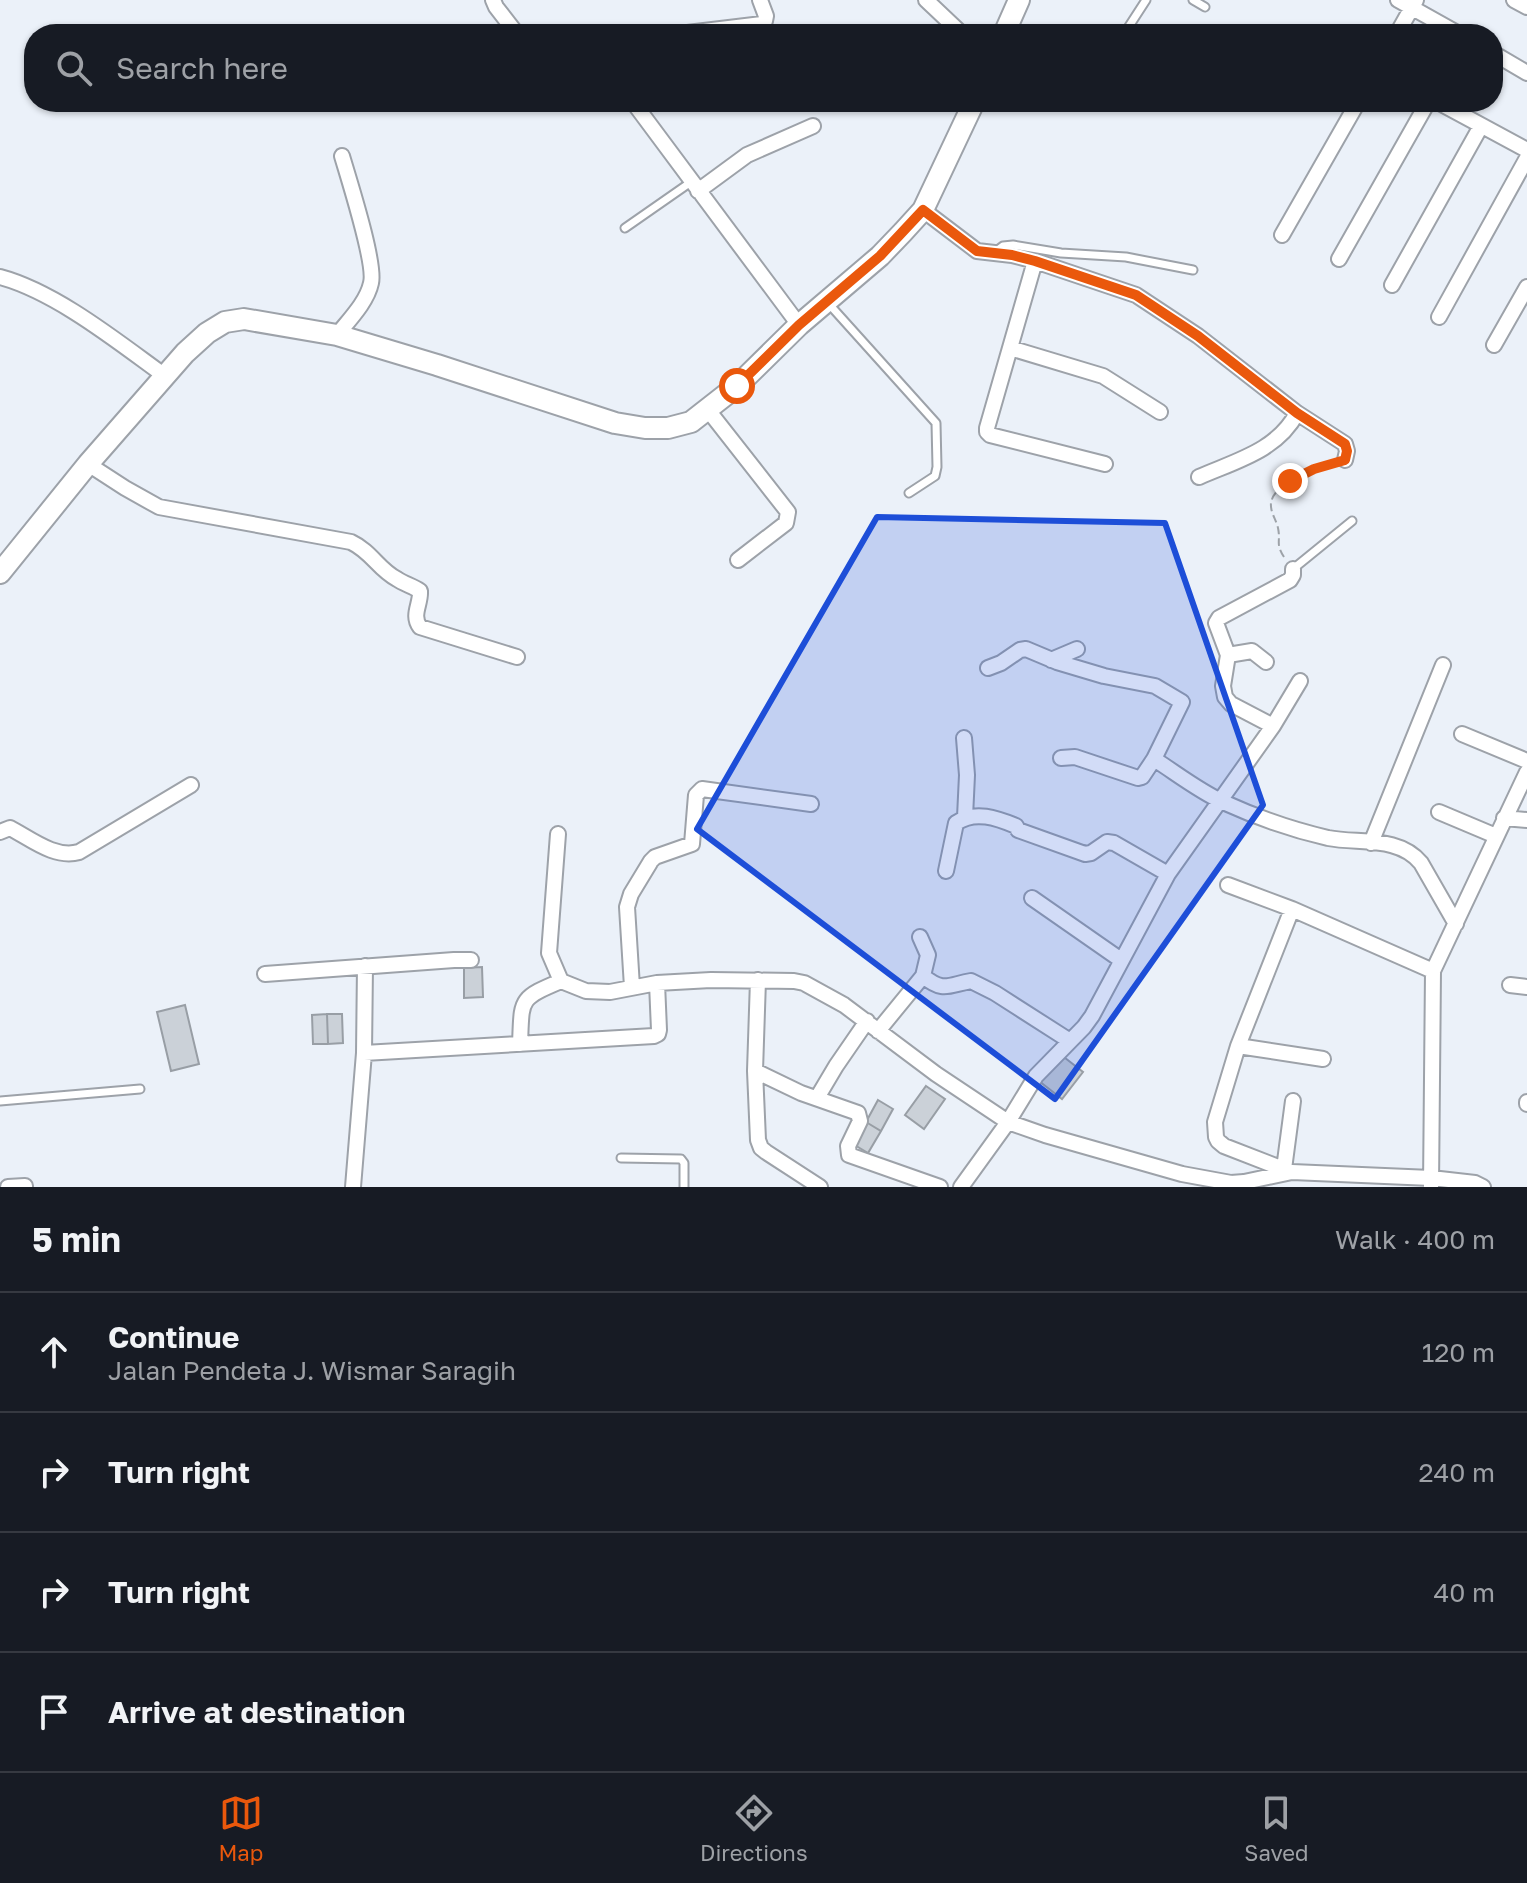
<!DOCTYPE html>
<meta charset="utf-8">
<style>
:root{--surface:#171b24;--page:#20242c;--text:#f1f3f6;--muted:#9ea1a6;--line:#363941;--accent:#ea580c}
body{margin:0;font-family:"Golos Text",sans-serif;background:var(--page);color:var(--text)}
.stop{position:absolute;width:24px;height:24px;margin:-18px;border:6px solid #ea580c;border-radius:50%;background:#fff}
.stop.end{background:#ea580c;border-color:#fff;box-shadow:0 2px 8px #0008}
.list{margin:0;padding:0;list-style:none}
h2{display:flex;justify-content:space-between;align-items:center;height:104px;margin:0;padding:0 32px;font-size:34px}
h2 small{font-size:26px;font-weight:400;color:var(--muted)}
.list li{display:grid;grid-template-columns:52px 1fr auto;gap:24px;align-items:center;box-sizing:border-box;height:120px;padding:0 32px;border-top:2px solid var(--line)}
.list b{display:block;font-size:30px;white-space:nowrap}
.list p{margin:0;font-size:26px;white-space:nowrap;color:var(--muted)}
.list em{font-size:26px;font-style:normal;color:var(--muted)}
.icon{flex:none;width:44px;height:44px;fill:none;stroke:currentColor;stroke-width:2;stroke-linecap:round;stroke-linejoin:round}
.map{position:relative;flex:none;width:1527px;height:1187px;overflow:hidden}
.search{position:absolute;background:var(--surface);box-shadow:0 2px 6px #0004;left:24px;right:24px;top:24px;height:88px;display:flex;align-items:center;gap:20px;box-sizing:border-box;padding:0 28px;border-radius:32px;color:var(--muted);font-size:30px}
.sheet{height:584px;background:var(--surface)}
nav{display:flex;justify-content:space-around;align-items:center;box-sizing:border-box;height:112px;border-top:2px solid var(--line);background:var(--surface);font-size:22px;color:var(--muted)}
nav a{display:grid;justify-items:center;gap:4px}
nav .on{color:var(--accent)}
.map>svg:first-child{display:block}
.building{fill:#cbd1d8;stroke:#989ea5;stroke-width:2}
.lines{fill:none;stroke-linecap:round;stroke-linejoin:round}
.lane-casing{stroke:#9da2a9;stroke-width:11}
.street-casing{stroke:#9da2a9;stroke-width:18}
.secondary-casing{stroke:#9da2a9;stroke-width:24}
.path{stroke:#9da2a8;stroke-width:2;stroke-dasharray:8 4;stroke-linecap:butt}
.lane{stroke:#fff;stroke-width:7}
.street{stroke:#fff;stroke-width:14}
.secondary{stroke:#fff;stroke-width:20}
.route{stroke:#ea580c;stroke-width:10}
.marked{fill:#1d4ed8;fill-opacity:0.2;stroke:#1d4ed8;stroke-width:6;stroke-linejoin:round}
</style>
<div class="map">
<svg width="1527" height="1187" viewBox="0 0 1527 1187">
<rect width="100%" height="100%" fill="#ebf1f9"/>
<!-- building -->
<path class="building" d="M482,967L483,997L464,998V968Z
M185,1005L199,1064L171,1071L157,1012Z
M327,1014L328,1044H313L312,1015Z
M327,1014H342L343,1043L328,1044Z
M1060,1054L1083,1072L1062,1099L1039,1081Z
M926,1086L945,1099L924,1129L905,1115Z
M878,1100L893,1109L881,1131L866,1122Z
M866,1122L881,1131L868,1153L853,1144Z"/>
<g class="lines">
<defs>
<path id="lane" d="M1193,0L1205,7
M1124,34L1146,0
M625,228L691,182
M995,252L1003,246L1013,245L1061,253L1126,257L1193,270
M828,303L936,423L937,467L935,476L909,493
M1293,569L1352,521
M0,1101L140,1089
M621,1158L681,1159L684,1163V1187"/>
<path id="street" d="M493,0L496,7L517,34
M926,0L962,34
M1398,0L1459,34
M1514,0L1527,7
M679,34L762,24L765,21L766,16L760,0
M1397,34L1416,0
M1493,53L1527,73
M633,102L799,325
M1438,102L1527,150
M698,191L747,155L813,126
M923,210L977,251L1012,255L1035,261L1136,295L1198,336L1297,413L1345,444L1347,451L1345,460
M1282,235L1358,102
M1339,259L1428,102
M1035,261L987,428V432L990,435L1105,464
M0,277C56,292 118,342 165,376
M1392,285L1481,126
M1439,317L1527,158
M337,335C349,320 367,302 371,283C376,264 349,180 342,156
M1494,345L1527,287
M1010,348L1103,376L1160,412
M708,410L788,512L786,523L738,560
M88,464L125,488L159,507L351,542C372,552 378,569 397,579C404,584 413,586 420,591C421,604 411,615 420,627L517,657
M1199,477C1235,461 1277,451 1297,413
M1228,655L1252,651L1266,662
M1051,660L1077,649
M988,668L1001,663L1020,650L1026,649L1057,662L1104,676L1155,686L1182,702L1154,759L1142,777L1138,778L1075,757L1061,758
M1273,726L1231,704L1225,697L1223,686L1228,655L1216,623L1219,618L1290,580L1293,575V569
M1462,734L1527,761
M964,738L967,775L965,817
M1154,759C1176,773 1199,791 1223,802C1256,817 1293,830 1328,838C1360,844 1399,836 1421,863L1456,924
M1439,812L1496,836
M1504,818L1527,820
M0,832L10,828C31,839 55,859 79,852L191,785
M558,834L549,953L561,981
M1371,843L1443,665
M946,871L956,823C975,810 997,818 1016,826L1018,830L1085,854L1091,853L1107,842L1114,843L1168,874
M1228,885L1292,909L1433,971
M1032,898L1121,960
M265,974L454,960H471
M923,976C944,993 948,985 971,981L995,993L1070,1041
M758,980L755,1071L758,1140L761,1148L766,1152L820,1187
M1510,985L1527,987
M632,987L627,907L631,894L651,861L655,857L692,844L696,795L702,789L811,804
M878,1031L923,976L928,955L920,937
M520,1044C522,999 518,999 561,981L586,991L610,992L657,983L711,980L794,981L804,983L844,1005L936,1074L1008,1122L1045,1135L1182,1174L1231,1183L1244,1182L1292,1172L1431,1178L1475,1183L1483,1187
M1238,1046L1323,1059
M364,1053L654,1036L658,1034L659,1030L657,983
M755,1071L801,1093L858,1113L860,1121L848,1146L849,1155L940,1187
M817,1098L836,1066L867,1021
M1527,1102V1104
M1284,1169L1293,1101
M1291,1172L1224,1146L1218,1141L1216,1137L1215,1122L1238,1046L1292,909
M8,1187L25,1186
M353,1187L364,1053L365,966
M961,1187L1008,1122L1036,1076L1084,1027L1092,1016L1168,874L1273,726L1300,681
M1431,1187L1433,971L1527,772"/>
<path id="secondary" d="M1004,34L1019,0
M0,573L88,464L185,353L207,333L225,322L244,319L337,335L437,365L615,423L645,428H668L691,422L737,386L799,325L880,256L903,232L923,210L974,102"/>
</defs>
<!-- lane casing -->
<use href="#lane" class="lane-casing"/>
<!-- street casing -->
<use href="#street" class="street-casing"/>
<!-- secondary casing -->
<use href="#secondary" class="secondary-casing"/>
<!-- path -->
<path class="path" d="M1284,557C1275,543 1281,542 1278,528C1276,519 1270,512 1271,503C1274,482 1315,469 1332,464"/>
<!-- lane -->
<use href="#lane" class="lane"/>
<!-- street -->
<use href="#street" class="street"/>
<!-- secondary -->
<use href="#secondary" class="secondary"/>
</g>
<g class="lines">
<!-- route -->
<path class="route" d="M737,386L799,325L880,256L923,210L977,251L1012,255L1035,261L1136,295L1198,336L1297,413L1345,444L1347,451L1345,460L1314,469L1290,481"/>
</g>
<!-- marked area -->
<path class="marked" d="M877,517L1165,523L1263,805L1055,1099L697,829Z"/>
</svg>
<div class="stop" style="left:737px;top:386px"></div>
<div class="stop end" style="left:1290px;top:481px"></div>
<div class="search"><svg class="icon" aria-label="search" viewBox="0 0 24 24"><circle cx="10" cy="10" r="6"/><path d="M15 15l6 6"/></svg>Search here</div>
</div>
<section class="sheet">
<h2>5 min<small>Walk · 400 m</small></h2>
<ul class="list">
<li><svg class="icon" aria-label="ahead" viewBox="0 0 24 24"><path d="M12 20V5M6 11l6-6 6 6"/></svg><div><b>Continue</b><p>Jalan Pendeta J. Wismar Saragih</p></div><em>120 m</em></li>
<li><svg class="icon" aria-label="right" viewBox="0 0 24 24"><path d="M7 20v-9h11M14 6l5 5-5 5"/></svg><div><b>Turn right</b></div><em>240 m</em></li>
<li><svg class="icon" aria-label="right" viewBox="0 0 24 24"><path d="M7 20v-9h11M14 6l5 5-5 5"/></svg><div><b>Turn right</b></div><em>40 m</em></li>
<li><svg class="icon" aria-label="arrive" viewBox="0 0 24 24"><path d="M6 21V4h12l-3 4 3 4H6"/></svg><div><b>Arrive at destination</b></div></li>
</ul>
</section>
<nav>
<a class="on"><svg class="icon" aria-label="map" viewBox="0 0 24 24"><path d="M3 6l6-2 6 2 6-2v14l-6 2-6-2-6 2zM9 4v14M15 6v14"/></svg>Map</a>
<a><svg class="icon" aria-label="directions" viewBox="0 0 24 24"><path d="M12 3l9 9-9 9-9-9zM9 14v-3h6M13 9l2 2-2 2"/></svg>Directions</a>
<a><svg class="icon" aria-label="saved" viewBox="0 0 24 24"><path d="M7 4h10v16l-5-4-5 4z"/></svg>Saved</a>
</nav>
